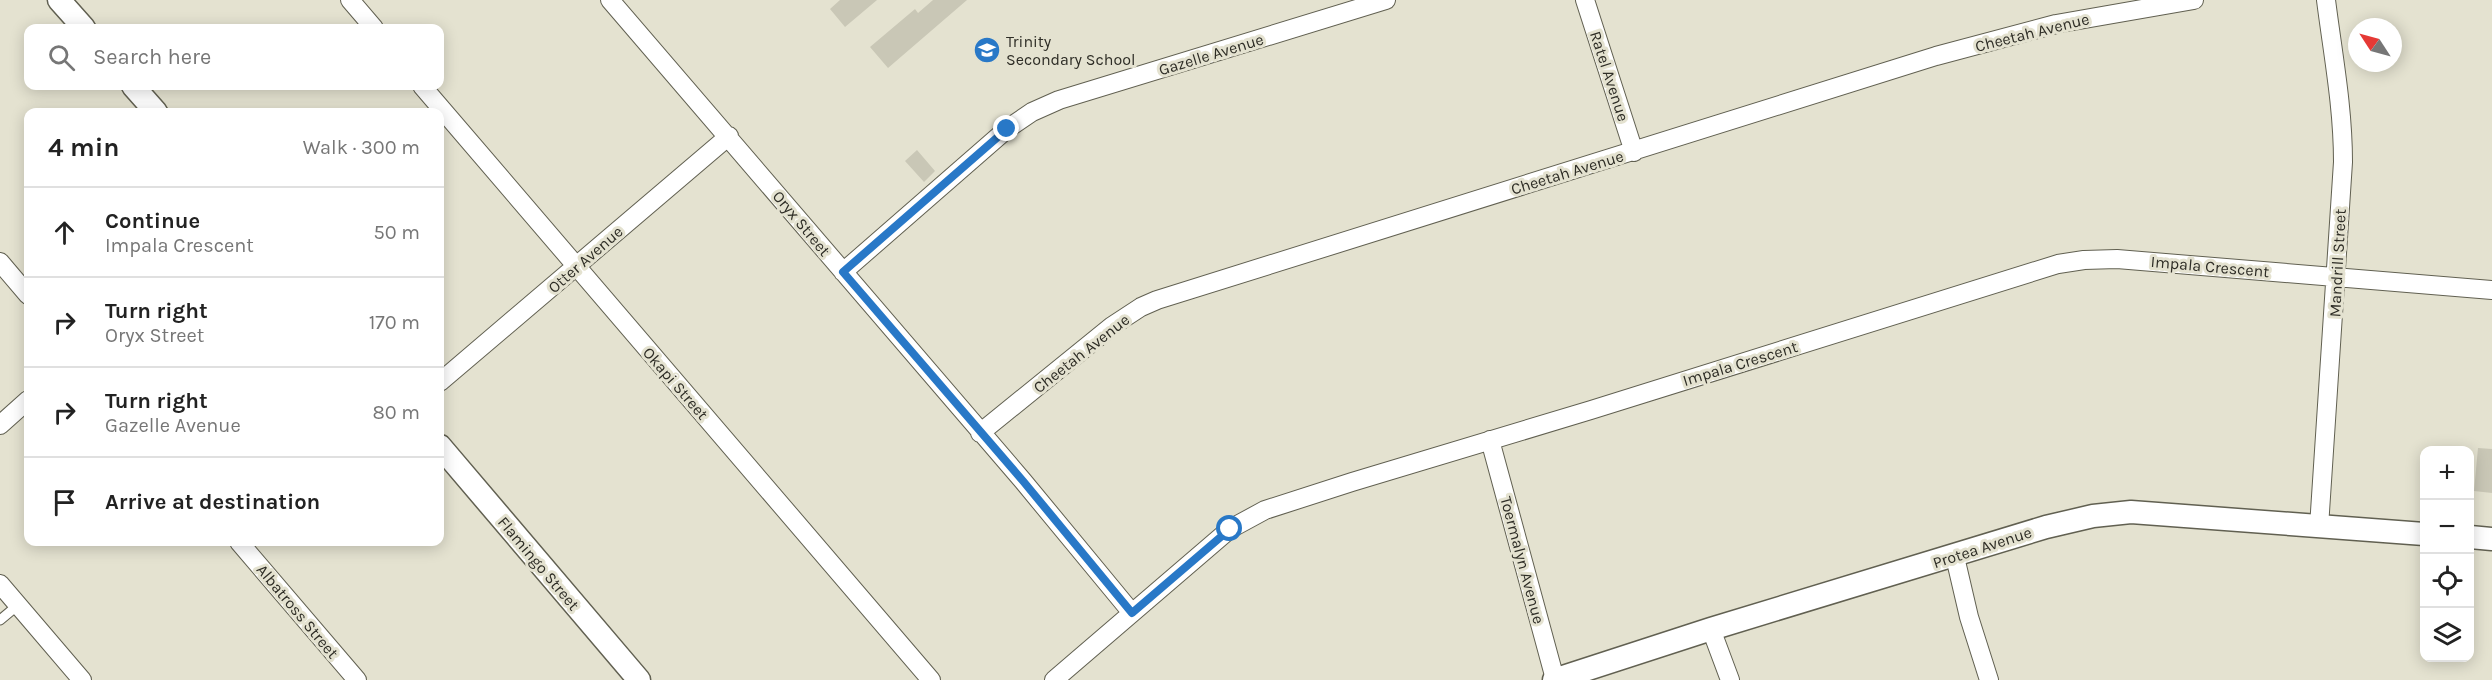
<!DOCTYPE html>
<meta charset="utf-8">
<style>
:root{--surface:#fff;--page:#f6f6f6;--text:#222;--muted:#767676;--line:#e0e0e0}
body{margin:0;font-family:Karla,sans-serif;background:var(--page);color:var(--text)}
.controls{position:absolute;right:18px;bottom:18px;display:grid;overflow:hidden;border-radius:12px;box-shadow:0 3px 15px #0003}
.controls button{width:54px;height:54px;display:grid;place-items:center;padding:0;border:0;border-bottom:2px solid var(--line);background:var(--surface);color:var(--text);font:30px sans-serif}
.compass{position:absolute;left:2348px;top:18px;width:54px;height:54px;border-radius:50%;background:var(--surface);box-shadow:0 3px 15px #0003;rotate:306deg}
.stop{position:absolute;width:18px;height:18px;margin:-14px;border:4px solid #2878c7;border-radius:50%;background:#fff}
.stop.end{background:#2878c7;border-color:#fff;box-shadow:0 2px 6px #0008}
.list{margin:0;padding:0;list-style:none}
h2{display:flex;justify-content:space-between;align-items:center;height:78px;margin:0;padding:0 24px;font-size:26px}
h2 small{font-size:20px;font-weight:400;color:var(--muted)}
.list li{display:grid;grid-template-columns:39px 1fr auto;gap:18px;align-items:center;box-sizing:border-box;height:90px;padding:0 24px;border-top:2px solid var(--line)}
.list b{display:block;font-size:22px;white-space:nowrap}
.list p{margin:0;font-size:20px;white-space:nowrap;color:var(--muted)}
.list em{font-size:20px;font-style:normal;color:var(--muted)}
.icon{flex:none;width:33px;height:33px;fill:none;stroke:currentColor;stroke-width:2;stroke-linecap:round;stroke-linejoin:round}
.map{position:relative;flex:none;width:2492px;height:680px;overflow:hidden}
.search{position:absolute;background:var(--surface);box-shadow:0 3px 15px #0003;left:24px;top:24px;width:420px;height:66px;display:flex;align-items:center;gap:15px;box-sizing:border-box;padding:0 21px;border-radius:12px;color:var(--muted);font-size:22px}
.panel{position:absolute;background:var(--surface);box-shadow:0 3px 15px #0003;left:24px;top:108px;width:420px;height:438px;border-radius:12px}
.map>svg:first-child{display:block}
.building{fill:#c9c7b6}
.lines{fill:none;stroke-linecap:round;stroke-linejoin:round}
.service-casing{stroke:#616051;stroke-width:11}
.minor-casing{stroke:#616051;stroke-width:20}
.tertiary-casing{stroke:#616051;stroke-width:25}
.service{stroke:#fff;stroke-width:9}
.minor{stroke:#fff;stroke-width:18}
.tertiary{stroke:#fff;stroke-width:22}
.route{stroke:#2878c7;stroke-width:8}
.labels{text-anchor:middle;stroke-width:6;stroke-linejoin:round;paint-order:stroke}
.street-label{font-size:16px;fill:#2e2d26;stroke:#e4e2d0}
.poi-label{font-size:16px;fill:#2e2d26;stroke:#e4e2d0;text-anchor:start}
</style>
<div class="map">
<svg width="2492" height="680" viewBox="0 0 2492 680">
<rect width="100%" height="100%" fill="#e4e2d0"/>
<!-- building -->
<path class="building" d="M840,0H877L845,27L830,9Z
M933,0H967L888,68L870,47L915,9L918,13Z
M917,150L935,171L924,182L905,161Z
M2478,448L2492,449V493L2474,491Z"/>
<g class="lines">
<defs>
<path id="service" d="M0,620L18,605"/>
<path id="minor" d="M350,0L374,28
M610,0L1023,481L1132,613
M1585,0L1634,152
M422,86L931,680
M0,262L28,295
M843,272L1007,129L1032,112L1059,100L1386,0
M440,382L729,136
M0,425L28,400
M980,433L1112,326L1141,307L1157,300L1936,56L2056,24L2194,0
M1490,440L1555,679
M2319,527L2343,162C2343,107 2333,55 2326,0
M239,542L357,680
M1955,557L1969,617L1989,680
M0,584L82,680
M1711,629L1730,680
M1054,680L1230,529L1265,510L1352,482L1591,410L2058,264L2084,260L2117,259L2492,290"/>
<path id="tertiary" d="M59,0L84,28
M133,86L156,112
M440,446L639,680
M2470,537L2492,539
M1554,680L1711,629L2046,527L2093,516L2131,512L2424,534"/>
</defs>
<!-- service casing -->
<use href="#service" class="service-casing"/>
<!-- minor casing -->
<use href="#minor" class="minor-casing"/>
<!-- tertiary casing -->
<use href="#tertiary" class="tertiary-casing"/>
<!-- service -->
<use href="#service" class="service"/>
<!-- minor -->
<use href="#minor" class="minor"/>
<!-- tertiary -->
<use href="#tertiary" class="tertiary"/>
</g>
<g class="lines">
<!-- route -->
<path class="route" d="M1007,129L843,272L1023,481L1132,613L1230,529"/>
</g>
<!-- icons -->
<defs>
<symbol id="school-disc" viewBox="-11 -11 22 22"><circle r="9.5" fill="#2878c7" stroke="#e4e2d0"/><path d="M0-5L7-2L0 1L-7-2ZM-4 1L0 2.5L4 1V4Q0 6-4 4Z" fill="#fff"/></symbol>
</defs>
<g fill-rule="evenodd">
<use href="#school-disc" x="972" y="35" width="30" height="30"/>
</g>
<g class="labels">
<!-- street labels -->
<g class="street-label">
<text transform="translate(2032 32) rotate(-14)" y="6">Cheetah Avenue</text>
<text transform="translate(1211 54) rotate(-17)" y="6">Gazelle Avenue</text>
<text transform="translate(1610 76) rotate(72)" y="6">Ratel Avenue</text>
<text transform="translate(1567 172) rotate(-17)" y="6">Cheetah Avenue</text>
<text transform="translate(802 223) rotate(50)" y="6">Oryx Street</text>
<text transform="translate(585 259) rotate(-41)" y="6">Otter Avenue</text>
<text transform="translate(2337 263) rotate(-87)" y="6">Mandrill Street</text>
<text transform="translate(2210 266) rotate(5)" y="6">Impala Crescent</text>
<text transform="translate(1081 353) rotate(-38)" y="6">Cheetah Avenue</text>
<text transform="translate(1740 363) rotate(-17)" y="6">Impala Crescent</text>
<text transform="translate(676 383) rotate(49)" y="6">Okapi Street</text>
<text transform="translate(1982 547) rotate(-18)" y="6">Protea Avenue</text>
<text transform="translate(1523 560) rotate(75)" y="6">Toermalyn Avenue</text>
<text transform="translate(539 563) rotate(50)" y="6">Flamingo Street</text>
<text transform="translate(298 611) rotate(50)" y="6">Albatross Street</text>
</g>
<!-- poi labels -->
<g class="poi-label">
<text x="1006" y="47">Trinity<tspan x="1006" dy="18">Secondary School</tspan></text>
</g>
</g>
</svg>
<div class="controls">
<button>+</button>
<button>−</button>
<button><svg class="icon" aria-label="locate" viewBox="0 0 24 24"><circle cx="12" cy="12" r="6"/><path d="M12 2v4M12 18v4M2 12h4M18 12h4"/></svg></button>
<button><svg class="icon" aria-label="layers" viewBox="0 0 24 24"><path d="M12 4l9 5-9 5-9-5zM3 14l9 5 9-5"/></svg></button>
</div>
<svg class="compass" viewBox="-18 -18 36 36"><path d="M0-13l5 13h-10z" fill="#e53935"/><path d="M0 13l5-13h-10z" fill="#767676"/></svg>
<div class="stop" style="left:1230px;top:529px"></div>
<div class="stop end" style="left:1007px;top:129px"></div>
<div class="search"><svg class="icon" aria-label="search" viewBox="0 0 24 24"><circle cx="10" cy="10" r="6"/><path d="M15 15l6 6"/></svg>Search here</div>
<section class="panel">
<h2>4 min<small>Walk · 300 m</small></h2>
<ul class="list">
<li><svg class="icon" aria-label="ahead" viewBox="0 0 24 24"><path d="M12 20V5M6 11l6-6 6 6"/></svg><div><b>Continue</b><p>Impala Crescent</p></div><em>50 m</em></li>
<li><svg class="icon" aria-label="right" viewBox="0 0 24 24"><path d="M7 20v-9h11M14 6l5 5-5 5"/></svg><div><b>Turn right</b><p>Oryx Street</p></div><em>170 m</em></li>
<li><svg class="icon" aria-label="right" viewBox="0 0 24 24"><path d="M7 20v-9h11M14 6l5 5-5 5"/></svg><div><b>Turn right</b><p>Gazelle Avenue</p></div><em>80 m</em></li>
<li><svg class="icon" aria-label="arrive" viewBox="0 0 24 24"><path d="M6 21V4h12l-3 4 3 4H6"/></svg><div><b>Arrive at destination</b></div></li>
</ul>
</section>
</div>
